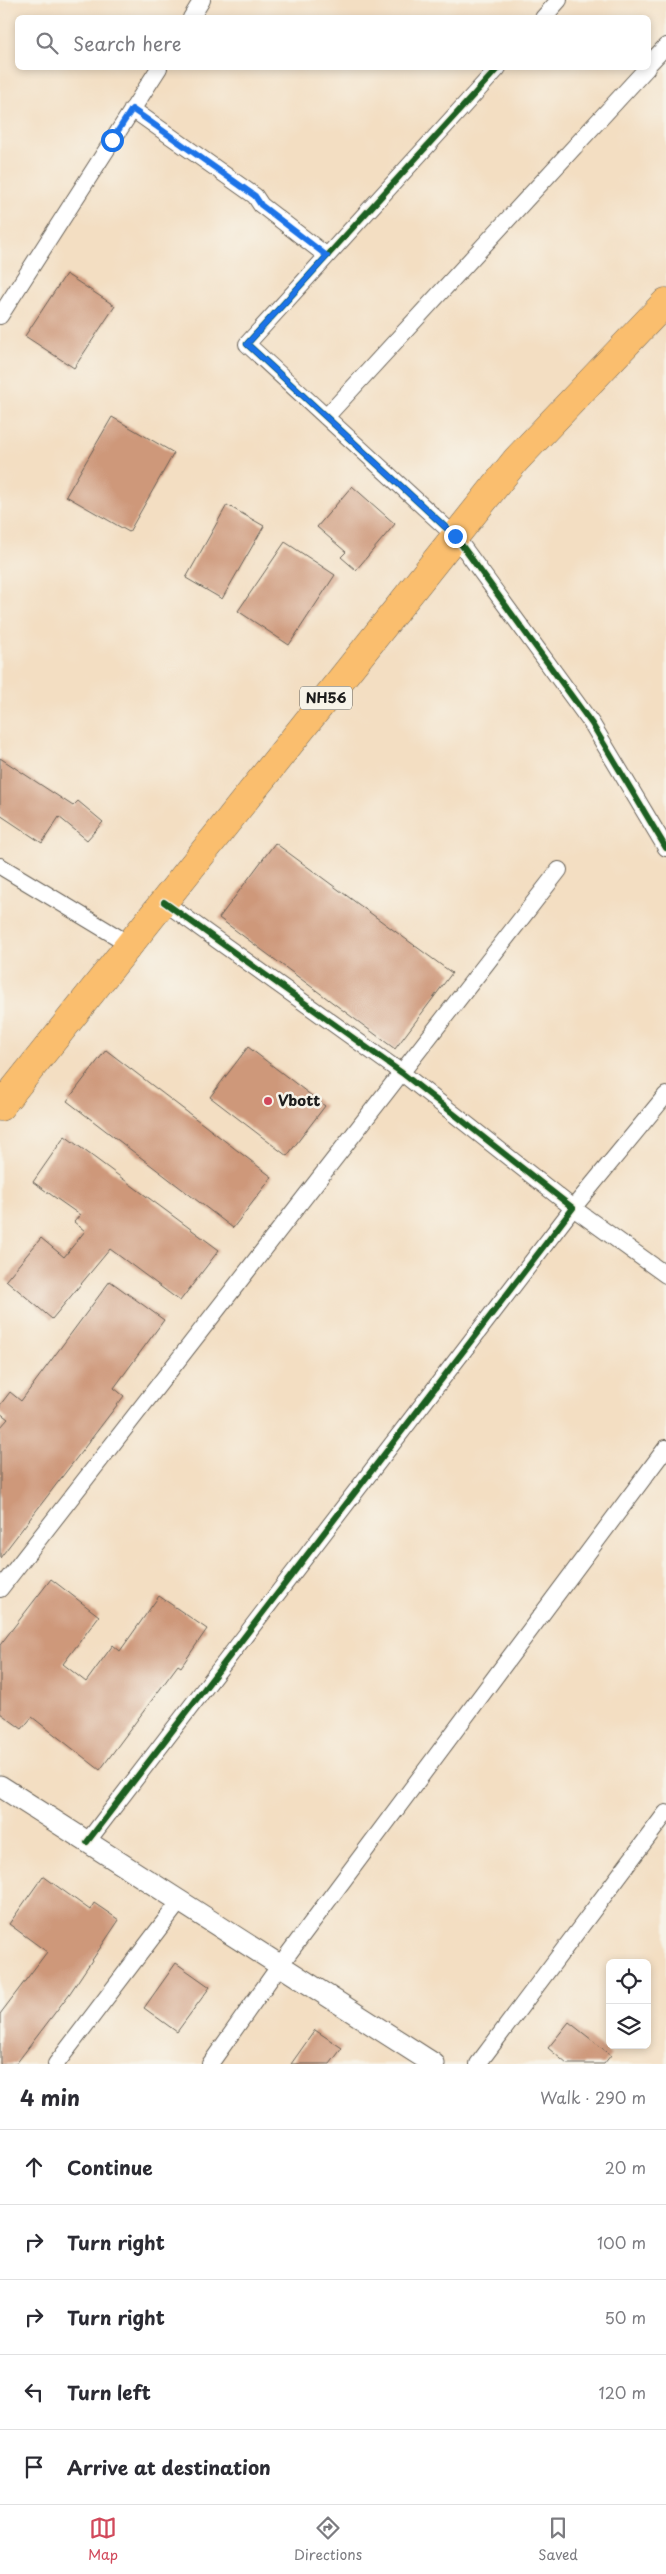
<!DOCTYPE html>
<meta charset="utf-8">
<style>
:root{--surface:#fff;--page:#f2f2f3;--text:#2b2b33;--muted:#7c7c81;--line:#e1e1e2;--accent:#d1495b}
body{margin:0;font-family:"Playpen Sans",sans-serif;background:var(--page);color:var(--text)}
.controls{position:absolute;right:15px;bottom:15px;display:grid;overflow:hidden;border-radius:8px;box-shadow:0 2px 8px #0003}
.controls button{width:45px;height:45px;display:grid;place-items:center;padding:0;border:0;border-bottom:1px solid var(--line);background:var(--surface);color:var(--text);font:25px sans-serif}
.stop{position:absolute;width:15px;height:15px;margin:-11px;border:4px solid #1a73e8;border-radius:50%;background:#fff}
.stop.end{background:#1a73e8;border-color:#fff;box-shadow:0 1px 5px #0008}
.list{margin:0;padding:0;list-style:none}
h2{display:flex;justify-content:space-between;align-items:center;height:65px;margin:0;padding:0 20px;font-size:21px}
h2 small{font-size:16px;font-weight:400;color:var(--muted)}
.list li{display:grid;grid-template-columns:32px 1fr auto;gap:15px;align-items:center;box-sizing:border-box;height:75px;padding:0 20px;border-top:1px solid var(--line)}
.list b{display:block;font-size:19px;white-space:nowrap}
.list em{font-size:16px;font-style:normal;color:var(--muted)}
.icon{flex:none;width:28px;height:28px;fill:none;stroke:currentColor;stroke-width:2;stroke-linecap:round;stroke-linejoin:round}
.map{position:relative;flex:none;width:666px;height:2064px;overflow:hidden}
.search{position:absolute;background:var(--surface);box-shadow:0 2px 8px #0003;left:15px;right:15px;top:15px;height:55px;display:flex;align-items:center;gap:12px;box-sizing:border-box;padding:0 18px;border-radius:8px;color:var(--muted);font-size:19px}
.sheet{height:440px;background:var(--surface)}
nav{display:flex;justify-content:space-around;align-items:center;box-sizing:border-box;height:70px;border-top:1px solid var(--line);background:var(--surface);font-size:14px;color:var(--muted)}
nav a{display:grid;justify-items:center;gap:2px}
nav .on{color:var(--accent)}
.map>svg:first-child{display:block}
.building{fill:#ce987a}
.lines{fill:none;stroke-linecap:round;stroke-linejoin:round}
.minor-casing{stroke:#676056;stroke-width:18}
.tertiary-casing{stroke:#676056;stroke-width:23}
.trunk-casing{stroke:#676056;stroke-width:29}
.minor{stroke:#fff;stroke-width:16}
.tertiary{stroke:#fff;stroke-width:21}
.trunk{stroke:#fabe6e;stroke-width:28}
.cycleway-casing{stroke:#f7f3e8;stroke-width:9}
.cycleway{stroke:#1b5e20;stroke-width:6}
.route{stroke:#1a73e8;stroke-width:6}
.poi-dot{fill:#d1495b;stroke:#f7f3e8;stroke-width:2}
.labels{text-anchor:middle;stroke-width:5;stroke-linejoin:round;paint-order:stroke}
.shield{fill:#f7f3e8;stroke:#5e5c59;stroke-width:1}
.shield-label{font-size:14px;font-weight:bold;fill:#1c1c1c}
.poi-label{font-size:15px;font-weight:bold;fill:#1c1c1c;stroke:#f7f3e8;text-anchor:start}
</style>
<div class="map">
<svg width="666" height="2064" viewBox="0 0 666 2064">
<rect width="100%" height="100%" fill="#f7f3e8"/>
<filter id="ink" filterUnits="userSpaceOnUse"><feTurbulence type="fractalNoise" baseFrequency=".02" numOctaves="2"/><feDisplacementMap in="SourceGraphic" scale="10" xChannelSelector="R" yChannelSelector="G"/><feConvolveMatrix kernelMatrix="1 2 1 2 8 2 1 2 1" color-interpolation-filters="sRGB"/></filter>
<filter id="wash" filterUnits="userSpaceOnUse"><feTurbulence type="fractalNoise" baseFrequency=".0096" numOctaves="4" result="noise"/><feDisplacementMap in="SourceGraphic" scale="20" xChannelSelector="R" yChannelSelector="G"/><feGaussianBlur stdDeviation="1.12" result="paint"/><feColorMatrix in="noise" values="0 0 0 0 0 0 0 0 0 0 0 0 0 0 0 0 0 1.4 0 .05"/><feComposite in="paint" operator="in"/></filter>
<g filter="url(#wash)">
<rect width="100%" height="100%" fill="#f3dec2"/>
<g id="blocks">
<!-- building -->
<path class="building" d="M66,274L115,306L74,368L25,336Z
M112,417L174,453L129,532L66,496Z
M352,486L395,524L356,570L341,557L346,552L317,527Z
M227,505L264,526L222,599L186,578Z
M285,542L335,575L289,645L238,611Z
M0,758L73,806L78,801L103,822L87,840L59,817L42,843L0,815Z
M275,843L452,973L395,1049L219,918Z
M248,1047L325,1106L287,1156L210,1097Z
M106,1050L272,1177L233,1228L67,1101Z
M65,1136L219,1250L180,1301L110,1249L52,1319L6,1280L41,1238L64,1257L85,1231L74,1222L80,1215L33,1182Z
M110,1281L164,1320L114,1388L124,1396L0,1558V1428L8,1419L0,1413V1405L10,1392L21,1401Z
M51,1579L99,1616L63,1664L86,1682L113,1645L120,1651L159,1596L207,1629L181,1667L178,1665L100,1770L32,1717L22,1729L0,1713V1645Z
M43,1876L90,1910L94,1903L119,1920L70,1993L16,2064H0V2014L47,1952L9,1924Z
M176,1963L210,1987L177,2032L144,2008Z
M569,2022L611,2055L604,2064H567L548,2048Z
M315,2030L342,2048L330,2064H291Z"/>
</g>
</g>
<g filter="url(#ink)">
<use href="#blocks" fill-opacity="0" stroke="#676056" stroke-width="1"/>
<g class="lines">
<defs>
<path id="minor" d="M191,18L202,0
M543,18L559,0
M648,65L666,46
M498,68L247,344L455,536L592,724L666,848
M132,109L255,196L261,205L327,256
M0,316L159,68
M326,417L647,68
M0,866L129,944
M666,1095L573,1208L666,1275
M0,1589L559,870
M87,1842L573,1208L402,1073L164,902
M56,2064L180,1901
M210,2064L280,1965L666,1448
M478,2064L666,1813"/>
<path id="tertiary" d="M0,1786L434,2064"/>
<path id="trunk" d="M0,1107L516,460L666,302"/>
</defs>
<!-- minor casing -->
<use href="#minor" class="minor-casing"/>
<!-- tertiary casing -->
<use href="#tertiary" class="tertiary-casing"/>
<!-- trunk casing -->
<use href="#trunk" class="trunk-casing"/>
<!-- minor -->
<use href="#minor" class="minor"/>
<!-- tertiary -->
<use href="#tertiary" class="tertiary"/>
<!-- trunk -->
<use href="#trunk" class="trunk"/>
<defs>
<path id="cycleway" d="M498,68L247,344L455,536L592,724L666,848
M87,1842L573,1208L402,1073L164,902"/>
</defs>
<!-- cycleway casing -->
<use href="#cycleway" class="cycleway-casing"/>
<!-- cycleway -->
<use href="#cycleway" class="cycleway"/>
</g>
</g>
<g class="lines" filter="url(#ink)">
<!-- route -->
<path class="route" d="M112,140L132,109L255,196L261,205L327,256L247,344L455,536"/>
</g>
<!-- markers -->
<circle class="poi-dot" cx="268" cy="1101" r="5"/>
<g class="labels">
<!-- shield labels -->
<rect class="shield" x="300" y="686.5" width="52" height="23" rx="4"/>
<g class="shield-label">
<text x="326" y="703">NH56</text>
</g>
<!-- poi labels -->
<g class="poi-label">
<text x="278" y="1106">Vbott</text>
</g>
</g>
</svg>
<div class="controls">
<button><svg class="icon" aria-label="locate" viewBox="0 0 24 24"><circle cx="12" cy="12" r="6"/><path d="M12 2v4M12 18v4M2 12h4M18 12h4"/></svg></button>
<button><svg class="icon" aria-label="layers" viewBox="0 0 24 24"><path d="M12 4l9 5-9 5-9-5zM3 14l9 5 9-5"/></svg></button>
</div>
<div class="stop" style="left:112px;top:140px"></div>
<div class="stop end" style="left:455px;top:536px"></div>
<div class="search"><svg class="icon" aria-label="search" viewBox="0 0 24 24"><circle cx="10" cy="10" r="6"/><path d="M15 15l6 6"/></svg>Search here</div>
</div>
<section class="sheet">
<h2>4 min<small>Walk · 290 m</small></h2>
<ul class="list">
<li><svg class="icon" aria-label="ahead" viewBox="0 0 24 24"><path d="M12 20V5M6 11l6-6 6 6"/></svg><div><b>Continue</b></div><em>20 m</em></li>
<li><svg class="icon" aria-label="right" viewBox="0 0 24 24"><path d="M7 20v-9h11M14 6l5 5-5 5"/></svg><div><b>Turn right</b></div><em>100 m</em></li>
<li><svg class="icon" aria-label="right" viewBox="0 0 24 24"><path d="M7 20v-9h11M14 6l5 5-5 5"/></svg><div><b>Turn right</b></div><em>50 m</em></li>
<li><svg class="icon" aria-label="left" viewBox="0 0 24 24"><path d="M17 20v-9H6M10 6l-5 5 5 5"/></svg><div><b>Turn left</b></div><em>120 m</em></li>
<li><svg class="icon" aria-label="arrive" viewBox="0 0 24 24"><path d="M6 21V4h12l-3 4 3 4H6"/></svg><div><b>Arrive at destination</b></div></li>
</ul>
</section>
<nav>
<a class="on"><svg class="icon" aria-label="map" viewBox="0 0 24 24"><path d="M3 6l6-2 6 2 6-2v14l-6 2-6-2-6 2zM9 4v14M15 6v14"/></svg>Map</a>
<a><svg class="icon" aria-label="directions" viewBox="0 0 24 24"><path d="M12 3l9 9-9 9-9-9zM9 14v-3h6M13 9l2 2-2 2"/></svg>Directions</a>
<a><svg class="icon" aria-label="saved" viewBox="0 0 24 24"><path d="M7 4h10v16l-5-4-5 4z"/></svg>Saved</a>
</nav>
